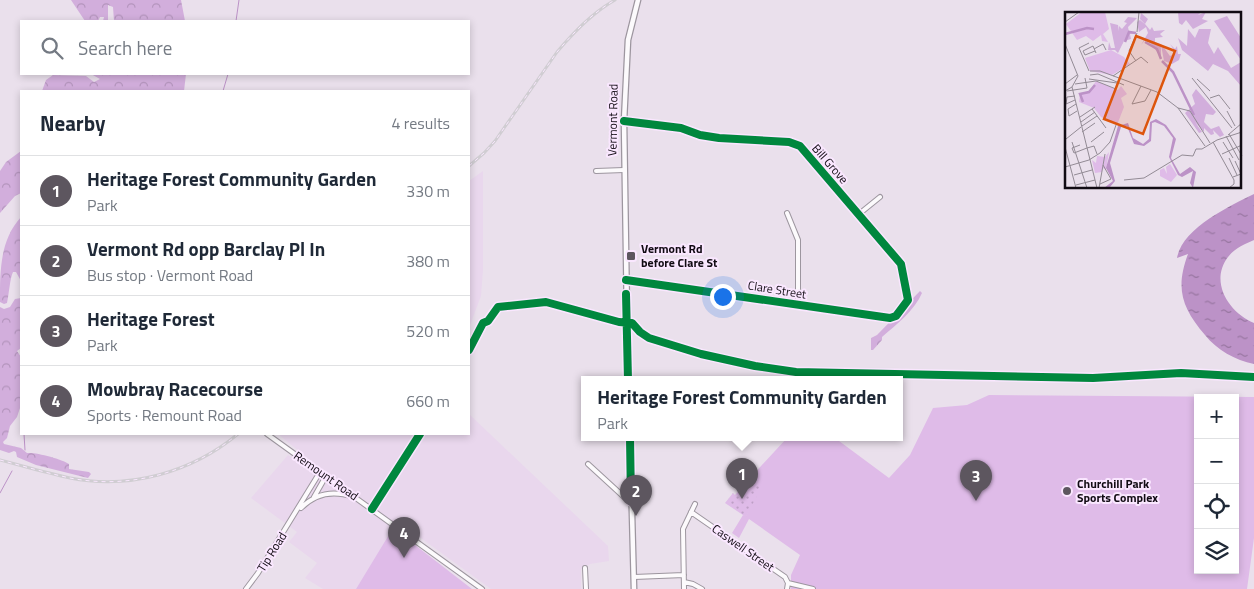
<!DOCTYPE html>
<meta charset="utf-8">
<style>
:root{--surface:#fff;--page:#f2f2f3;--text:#1f2937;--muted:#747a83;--line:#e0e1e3;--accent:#5d565f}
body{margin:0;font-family:"Titillium Web",sans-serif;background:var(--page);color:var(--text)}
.controls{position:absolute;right:15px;bottom:15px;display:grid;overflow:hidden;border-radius:0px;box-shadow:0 2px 8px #0003}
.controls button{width:45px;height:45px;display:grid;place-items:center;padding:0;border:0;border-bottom:1px solid var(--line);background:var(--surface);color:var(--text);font:25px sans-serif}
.you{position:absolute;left:722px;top:296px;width:18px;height:18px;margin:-12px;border:4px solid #fff;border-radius:50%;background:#1a73e8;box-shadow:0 0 0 8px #1a73e833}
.badge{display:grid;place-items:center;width:32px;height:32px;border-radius:50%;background:var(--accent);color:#fff;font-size:16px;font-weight:700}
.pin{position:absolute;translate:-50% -41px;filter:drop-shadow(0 1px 2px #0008)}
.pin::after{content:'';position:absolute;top:26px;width:18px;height:15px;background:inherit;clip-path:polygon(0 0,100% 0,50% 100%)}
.popup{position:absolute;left:581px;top:376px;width:322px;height:65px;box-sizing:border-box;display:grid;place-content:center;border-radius:0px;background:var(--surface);filter:drop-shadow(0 1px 4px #0005);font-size:16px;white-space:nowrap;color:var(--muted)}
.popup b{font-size:19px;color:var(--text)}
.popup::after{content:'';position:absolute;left:50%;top:100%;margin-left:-10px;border:10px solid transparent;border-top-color:var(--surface)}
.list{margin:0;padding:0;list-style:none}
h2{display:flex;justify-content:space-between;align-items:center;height:65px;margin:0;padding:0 20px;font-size:21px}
h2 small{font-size:16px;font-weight:400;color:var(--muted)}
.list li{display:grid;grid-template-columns:32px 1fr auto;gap:15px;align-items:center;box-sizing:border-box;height:70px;padding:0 20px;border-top:1px solid var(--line)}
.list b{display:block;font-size:19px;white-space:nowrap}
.list p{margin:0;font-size:16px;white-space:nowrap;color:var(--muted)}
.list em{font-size:16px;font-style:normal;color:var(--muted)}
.icon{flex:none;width:28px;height:28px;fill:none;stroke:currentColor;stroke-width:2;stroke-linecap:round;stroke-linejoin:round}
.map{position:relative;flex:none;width:1254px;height:589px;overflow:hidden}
.search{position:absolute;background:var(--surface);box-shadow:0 2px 8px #0003;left:20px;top:20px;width:450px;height:55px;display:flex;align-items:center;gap:12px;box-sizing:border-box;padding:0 18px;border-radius:0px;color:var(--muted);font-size:19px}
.panel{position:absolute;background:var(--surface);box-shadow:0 2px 8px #0003;left:20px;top:90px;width:450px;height:345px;border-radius:0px}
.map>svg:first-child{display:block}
.built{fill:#e9d7ed}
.green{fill:#dfbbe8;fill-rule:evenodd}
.forest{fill:url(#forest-crowns)}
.garden{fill:url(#garden-dots)}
.water{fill:url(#water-ripples)}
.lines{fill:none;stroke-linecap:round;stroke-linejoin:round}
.stream{stroke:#bc92c7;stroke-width:1}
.minor-casing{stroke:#9d969f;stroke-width:6}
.tertiary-casing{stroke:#9d969f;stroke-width:7}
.minor{stroke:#fcfafc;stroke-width:4}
.tertiary{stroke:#fcfafc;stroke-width:4.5}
.rail-casing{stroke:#d0cdd2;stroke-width:3}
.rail{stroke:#fae7ff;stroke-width:1;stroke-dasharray:4;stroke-linecap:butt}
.cycleway-casing{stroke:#fae7ff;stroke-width:11}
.cycleway{stroke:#00873e;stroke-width:8}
.poi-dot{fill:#5d565f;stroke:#fae7ff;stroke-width:2}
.labels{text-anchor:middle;stroke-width:4;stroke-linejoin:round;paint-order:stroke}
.street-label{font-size:12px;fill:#110b13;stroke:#fae7ff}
.poi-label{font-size:12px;font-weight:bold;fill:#110b13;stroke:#fae7ff;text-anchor:start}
.inset-river{fill:none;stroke:#bc92c7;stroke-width:2.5}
.inset-road{fill:none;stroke:#938b95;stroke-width:1}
.view{fill:#dd550c;fill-opacity:0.15;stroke:#dd550c;stroke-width:2.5}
.inset-edge{fill:none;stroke:#110b13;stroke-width:2.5}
</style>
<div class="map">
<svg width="1254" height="589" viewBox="0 0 1254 589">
<defs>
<pattern id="forest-crowns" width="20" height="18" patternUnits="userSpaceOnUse" patternTransform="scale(1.25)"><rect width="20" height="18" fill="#d2aedc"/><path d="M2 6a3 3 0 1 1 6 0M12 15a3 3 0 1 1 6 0" fill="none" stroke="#b394bc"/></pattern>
<pattern id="garden-dots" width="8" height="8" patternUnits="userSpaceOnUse" patternTransform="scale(1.25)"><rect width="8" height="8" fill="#dfbbe8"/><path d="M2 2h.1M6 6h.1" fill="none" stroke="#be9fc6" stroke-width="1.8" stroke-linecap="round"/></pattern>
<pattern id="water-ripples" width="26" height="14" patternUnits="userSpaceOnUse" patternTransform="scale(1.25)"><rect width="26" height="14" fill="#bc92c7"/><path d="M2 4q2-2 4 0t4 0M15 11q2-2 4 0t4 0" fill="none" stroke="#9775a0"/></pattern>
</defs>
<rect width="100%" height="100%" fill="#eae0ec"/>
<!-- built -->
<path class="built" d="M483,171V270L481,296L469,328V181Z
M469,414L608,546L609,561L590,564L581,569V589H491L396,520L393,528L356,589H323L305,578L317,563L289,542L297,532L251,498L288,455L313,474L317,466L278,434H469Z"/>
<!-- green -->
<path class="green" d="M989,395L1254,397V538L1247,589H791V575L800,555L749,519L739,538L732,533L743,515L746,516L760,488L750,478L787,438H835L889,478L910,455L933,408L967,405ZM1198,398H1235V570H1198Z
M393,528L472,589H356Z"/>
<!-- forest -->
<path class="forest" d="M71,0H181L185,21H114L113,7L108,5V21H103L104,17H100L98,21H85Z
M91,74H186L184,91H42L46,80L53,75L86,76L94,82L100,79Z
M21,151V193L15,196L0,213V171L6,162Z
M21,217V281L16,272H13C10,278 9,294 7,303L4,304L0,302C0,270 0,240 21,217Z
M920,291L922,293C915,310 896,325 882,337V340L873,350H871V338L877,335Z
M21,298V348L17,351L21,357V405L17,417L10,426L7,438L3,442L4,444L21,448L27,453C36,452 62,459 69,464V469L89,472L91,474L88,478L36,465L17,457L16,452L14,451L9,453L0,450V307L4,309L10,307L15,299Z"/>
<!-- garden -->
<path class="garden" d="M750,478L761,488L746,517L725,503L733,493L735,495Z"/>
<!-- water -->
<path class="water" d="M1254,194V240C1245,244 1235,248 1228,257C1209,282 1229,313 1254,323V364C1235,360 1217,350 1205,335C1182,308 1175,289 1188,254L1177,258C1182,228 1230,206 1254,194Z"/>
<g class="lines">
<!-- stream -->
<path class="stream" d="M236,21L239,0
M223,91L228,74
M24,434L25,450
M0,493L12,471"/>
<defs>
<path id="minor" d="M624,121L681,128L700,135L719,138L789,142L800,146L901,264L908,300L896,316L890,318L626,280
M596,171L624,170
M787,213L798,240V305
M859,214L880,197
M267,434L482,589
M588,464L624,497L631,501
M314,497L326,476
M301,508C316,493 333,490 353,497
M691,512L785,577L788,583L787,589
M585,568L586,589
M634,577L684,575
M684,582L693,584L702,589
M788,583L813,589
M246,589L258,573L320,472
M684,589L683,529L695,504"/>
<path id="tertiary" d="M628,380L624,121L628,40L638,0
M630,438L634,589"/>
</defs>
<!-- minor casing -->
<use href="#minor" class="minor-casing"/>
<!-- tertiary casing -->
<use href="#tertiary" class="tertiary-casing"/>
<!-- minor -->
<use href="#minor" class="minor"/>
<!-- tertiary -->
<use href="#tertiary" class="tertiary"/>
<defs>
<path id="rail" d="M469,166L484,153L495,141L557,52C574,32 592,13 615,0
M0,460C23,466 47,473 70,478C130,490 192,472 238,434"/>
</defs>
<!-- rail casing -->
<use href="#rail" class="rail-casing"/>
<!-- rail -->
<use href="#rail" class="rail"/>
<defs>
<path id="cycleway" d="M624,121L681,128L700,135L719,138L789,142L800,146L901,264L908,300L896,316L890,318L626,280
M626,294L628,380
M469,350L483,323L488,321L498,307L546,302L619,322L632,323L640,332L649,338L701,354L755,366L796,372L1093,378L1181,373L1254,377
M630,438L631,501
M372,509L420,434"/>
</defs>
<!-- cycleway casing -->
<use href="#cycleway" class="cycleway-casing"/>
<!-- cycleway -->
<use href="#cycleway" class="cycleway"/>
</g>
<!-- markers -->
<g class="poi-dot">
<rect x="626" y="251" width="10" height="10" rx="2.5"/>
<circle cx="1067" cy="491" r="5"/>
</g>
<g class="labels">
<!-- street labels -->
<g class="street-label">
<text transform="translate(613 120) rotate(-89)" y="4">Vermont Road</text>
<text transform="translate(830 164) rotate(49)" y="4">Bill Grove</text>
<text transform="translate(777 290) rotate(9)" y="4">Clare Street</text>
<text transform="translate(326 476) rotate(35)" y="4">Remount Road</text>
<text transform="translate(743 548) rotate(35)" y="4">Caswell Street</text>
<text transform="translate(272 552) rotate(-58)" y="4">Tip Road</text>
</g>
<!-- poi labels -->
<g class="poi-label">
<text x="641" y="253">Vermont Rd<tspan x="641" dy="14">before Clare St</tspan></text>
<text x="1077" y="488">Churchill Park<tspan x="1077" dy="14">Sports Complex</tspan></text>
</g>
</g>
<!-- overview -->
<g transform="translate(1065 12)">
<rect width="176" height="176" fill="#eae0ec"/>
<path d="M17,0H40L44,17L38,22L43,30L37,29L36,23L28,29L21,24L12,28L1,12ZM46,38L59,45L65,52L47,63L25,59L20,46ZM31,69L53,78L56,74L62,82L56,86L59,95L52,113L36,105L29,96L14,90L15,82L24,80ZM44,140L41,158L38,156L37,160L30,161L27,148L31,151L32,144L40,145ZM105,152L112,163L106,170L95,164V158L99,156L102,162L101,155Z" fill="#dfbbe8"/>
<path d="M113,0H136L133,3L141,0L137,7L143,9L128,17L121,8L117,13L114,11ZM76,1L83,7L80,12L85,18L87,15L89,19L100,18L95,22L98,25L90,26V30L97,33L105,44L111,41L105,32L110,37L112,34L113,42H116L114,48L107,52L99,49L96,33V45L86,32L80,28L76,33L83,21L81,15L74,20L72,10L75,8L81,13L75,7ZM162,4L176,26V48L149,9ZM63,5L72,6L63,15L64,20L71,21L65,22L66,27L59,29L53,41L50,38H43L44,30L46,36H50L45,11L53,13L54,19V14L57,17L62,11L59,10ZM123,17L130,26L134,17H146L143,31L149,42L153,35L166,56L176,50V74L163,59L148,52L143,59L117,38L113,26L122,34ZM131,77L151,100L148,103L141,102L139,110L146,117L154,114L159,123L155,125L148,118L149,122L146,123L139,116V120L130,110L137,120L134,121L120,101L130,92L127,83Z" fill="#d2aedc"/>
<path d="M91,107L101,113L111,127L106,146L115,162L125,155L131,160L128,176L125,171L128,159L117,165L113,163L104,145L108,126L99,114L90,110L87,111L86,129L79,134L69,132L62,114L56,115L45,151L50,169L45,175L39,176L48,169L41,156L53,114L63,111L68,126L78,132L84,127L85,110Z" fill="#bc92c7"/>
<path class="inset-river" d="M0,22L22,16L29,17M60,30L64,20L71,21M80,30L92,37L96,47M97,49L108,60L129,103M18,90L15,82L24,80L30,73"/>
<path class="inset-road" d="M0,10L14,0M72,20L74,0M24,31L14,36L24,59M0,32L13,64L7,75L0,79M29,37L38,32L41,38M30,39L20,43L18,39L28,34L31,41M71,49L64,39L72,21M25,59H35L92,80L113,96L140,134M25,63L33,62L59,73M48,64L76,45L83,51M127,66L167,116M24,67L52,71M132,67L145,79M0,72L12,63M10,72L31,69L51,77M76,74L67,92L80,89L86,78M7,75L32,176M2,79L22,76L20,66M10,84L2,85L1,92L10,88M145,86L154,83L165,97M11,92L3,97L4,104L12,99M113,96L125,99L145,131M27,97L41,116M0,99V120M162,99L170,114M15,105L30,95M16,110L30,100M17,114L32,104M17,120L30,111M164,122L177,144M163,123L177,111M161,124L174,148M1,127L16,115M7,130L22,176M26,130L39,120M148,130L169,168V172L164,176M158,130L168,146M15,133L7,136L9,141L22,136M0,135L11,176M22,136L29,134L32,142M157,142L177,133M164,146L172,163M0,155L24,148L35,141L45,130L51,113M9,163L27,158M168,165L176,162L170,149M59,168L79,166L117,143L128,144L131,137H137L152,128L177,120M35,172L46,167L38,153M11,173L30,168M34,176L40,142"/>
<path class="view" d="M71,24L110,39L78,122L39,107Z"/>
<rect width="176" height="176" class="inset-edge"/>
</g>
</svg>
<div class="controls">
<button>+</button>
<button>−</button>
<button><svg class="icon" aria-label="locate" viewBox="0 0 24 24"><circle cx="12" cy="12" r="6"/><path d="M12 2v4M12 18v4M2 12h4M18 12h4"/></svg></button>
<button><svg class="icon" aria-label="layers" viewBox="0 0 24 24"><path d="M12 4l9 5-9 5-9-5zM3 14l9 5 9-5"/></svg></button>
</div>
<div class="you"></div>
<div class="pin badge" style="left:742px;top:499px">1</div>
<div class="popup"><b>Heritage Forest Community Garden</b>Park</div>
<div class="pin badge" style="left:636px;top:516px">2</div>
<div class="pin badge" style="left:976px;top:501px">3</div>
<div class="pin badge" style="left:404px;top:558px">4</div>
<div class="search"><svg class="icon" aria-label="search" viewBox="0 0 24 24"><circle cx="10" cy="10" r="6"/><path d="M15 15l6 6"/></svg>Search here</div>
<section class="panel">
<h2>Nearby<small>4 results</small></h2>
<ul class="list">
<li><span class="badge">1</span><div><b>Heritage Forest Community Garden</b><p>Park</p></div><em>330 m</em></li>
<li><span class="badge">2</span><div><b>Vermont Rd opp Barclay Pl In</b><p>Bus stop · Vermont Road</p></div><em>380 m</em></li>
<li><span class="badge">3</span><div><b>Heritage Forest</b><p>Park</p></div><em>520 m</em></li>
<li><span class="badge">4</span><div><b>Mowbray Racecourse</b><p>Sports · Remount Road</p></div><em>660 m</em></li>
</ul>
</section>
</div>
